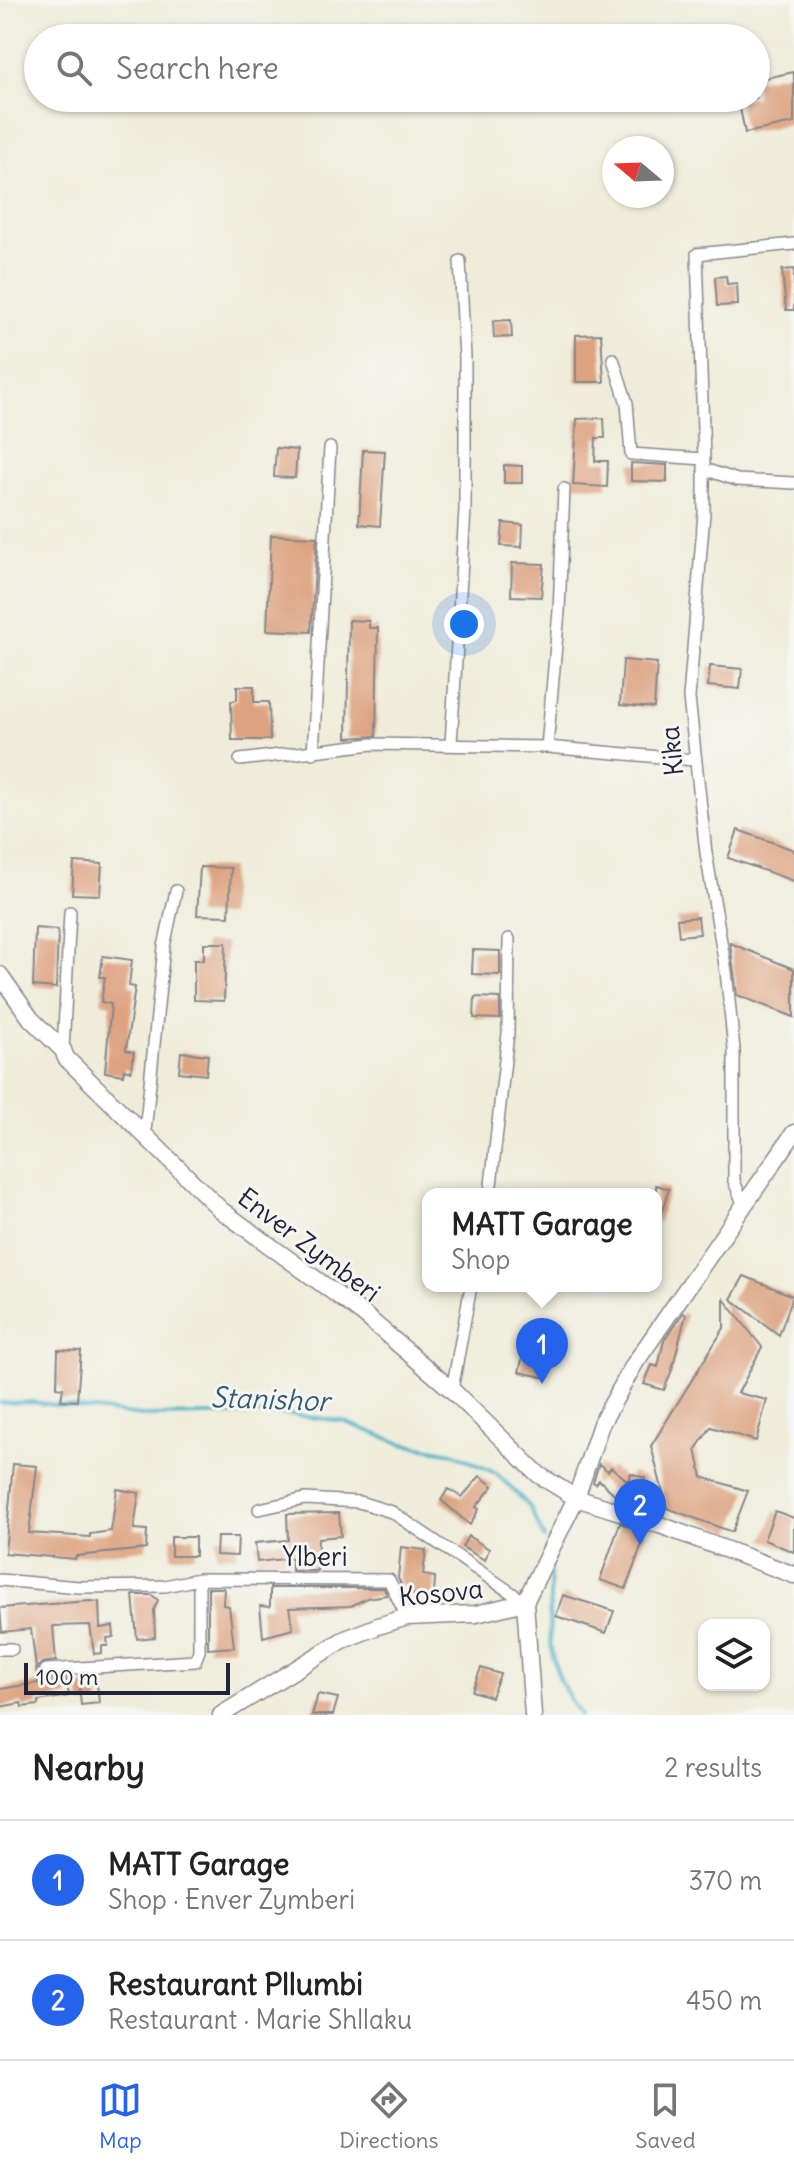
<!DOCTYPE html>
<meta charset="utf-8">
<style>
:root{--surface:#fff;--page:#f6f6f6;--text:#222;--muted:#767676;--line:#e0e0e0;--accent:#2563eb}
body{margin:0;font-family:Delius,sans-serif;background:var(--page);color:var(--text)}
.controls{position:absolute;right:24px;bottom:24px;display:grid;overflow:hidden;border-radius:16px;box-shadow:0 2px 6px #0004}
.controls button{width:72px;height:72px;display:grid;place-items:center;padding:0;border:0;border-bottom:2px solid var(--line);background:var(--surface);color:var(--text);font:40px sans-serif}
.compass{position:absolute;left:602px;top:136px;width:72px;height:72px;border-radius:50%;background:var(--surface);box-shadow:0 2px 6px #0004;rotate:289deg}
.scale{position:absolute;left:24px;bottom:20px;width:206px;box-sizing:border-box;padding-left:8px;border:4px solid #22223b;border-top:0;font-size:22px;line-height:28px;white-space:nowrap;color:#22223b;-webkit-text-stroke:6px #f6f6f2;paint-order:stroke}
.you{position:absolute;left:464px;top:624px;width:28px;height:28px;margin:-20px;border:6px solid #fff;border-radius:50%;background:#1a73e8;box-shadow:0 0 0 12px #1a73e833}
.badge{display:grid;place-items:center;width:52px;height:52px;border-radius:50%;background:var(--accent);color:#fff;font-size:26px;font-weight:700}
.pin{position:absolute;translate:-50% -66px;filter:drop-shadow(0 2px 4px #0008)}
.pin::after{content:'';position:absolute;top:42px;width:28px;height:24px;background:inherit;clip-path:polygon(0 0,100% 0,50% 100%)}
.popup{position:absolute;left:422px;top:1188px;width:240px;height:104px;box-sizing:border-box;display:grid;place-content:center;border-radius:16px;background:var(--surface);filter:drop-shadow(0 2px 6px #0005);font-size:26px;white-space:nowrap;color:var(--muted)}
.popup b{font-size:30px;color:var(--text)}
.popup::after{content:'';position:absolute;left:50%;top:100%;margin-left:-16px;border:16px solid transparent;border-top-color:var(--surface)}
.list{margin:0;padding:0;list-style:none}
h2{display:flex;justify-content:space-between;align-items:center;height:104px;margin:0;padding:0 32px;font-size:34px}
h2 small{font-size:26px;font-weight:400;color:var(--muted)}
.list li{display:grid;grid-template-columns:52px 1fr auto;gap:24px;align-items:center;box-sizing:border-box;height:120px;padding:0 32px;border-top:2px solid var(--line)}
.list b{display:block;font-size:30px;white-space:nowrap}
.list p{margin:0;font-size:26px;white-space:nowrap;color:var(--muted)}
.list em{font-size:26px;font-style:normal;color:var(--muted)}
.icon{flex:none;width:44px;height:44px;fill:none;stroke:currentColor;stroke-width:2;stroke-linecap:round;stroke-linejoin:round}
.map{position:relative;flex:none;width:794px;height:1715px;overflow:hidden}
.search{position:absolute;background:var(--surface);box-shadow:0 2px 6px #0004;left:24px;right:24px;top:24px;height:88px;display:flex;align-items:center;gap:20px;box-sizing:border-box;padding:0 28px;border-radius:44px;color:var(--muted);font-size:30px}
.sheet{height:344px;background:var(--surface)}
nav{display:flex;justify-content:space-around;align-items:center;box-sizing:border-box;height:112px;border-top:2px solid var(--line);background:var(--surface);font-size:22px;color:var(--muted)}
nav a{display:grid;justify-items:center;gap:4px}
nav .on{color:var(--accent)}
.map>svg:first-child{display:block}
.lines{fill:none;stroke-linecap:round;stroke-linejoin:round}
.stream{stroke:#47b0c5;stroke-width:4}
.building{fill:#dda27f}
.street-casing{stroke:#88878a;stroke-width:14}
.secondary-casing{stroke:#88878a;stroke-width:19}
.street{stroke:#fff;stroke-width:11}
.secondary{stroke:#fff;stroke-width:16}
.labels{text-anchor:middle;stroke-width:6;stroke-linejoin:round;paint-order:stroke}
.street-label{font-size:26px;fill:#22223b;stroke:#f6f6f2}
.water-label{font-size:28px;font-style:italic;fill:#315b72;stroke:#f6f6f2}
</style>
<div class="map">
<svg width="794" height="1715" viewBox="0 0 794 1715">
<rect width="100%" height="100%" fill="#f6f6f2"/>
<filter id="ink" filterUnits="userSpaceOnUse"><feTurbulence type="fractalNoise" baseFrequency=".0125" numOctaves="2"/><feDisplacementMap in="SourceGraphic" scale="16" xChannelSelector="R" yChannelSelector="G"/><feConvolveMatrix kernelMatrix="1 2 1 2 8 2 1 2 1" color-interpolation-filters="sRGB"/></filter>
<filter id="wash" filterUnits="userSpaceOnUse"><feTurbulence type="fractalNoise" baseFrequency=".006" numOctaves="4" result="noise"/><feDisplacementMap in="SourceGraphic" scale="32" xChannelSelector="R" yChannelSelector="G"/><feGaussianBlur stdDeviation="1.8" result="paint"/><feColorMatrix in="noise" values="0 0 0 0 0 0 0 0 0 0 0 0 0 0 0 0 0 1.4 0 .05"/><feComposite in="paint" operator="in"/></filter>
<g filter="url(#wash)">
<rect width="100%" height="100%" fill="#efecd9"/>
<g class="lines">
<!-- stream -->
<path class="stream" d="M0,1403L31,1402L142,1416L285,1414L342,1421L403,1444L453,1453L497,1474L530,1507L544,1538
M550,1564C552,1633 539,1653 580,1715"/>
</g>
<g id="blocks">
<!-- building -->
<path class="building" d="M794,72V123L745,133L738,98H756V80Z
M794,269V310H786L782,270Z
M726,276L727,284L737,283L738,305L717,306L715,277Z
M511,320L512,337L494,338L493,321Z
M601,334L604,382H576V335Z
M604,418L605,438H596L595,461H608L607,487L573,485L577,419Z
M276,448L297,450L295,478L274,477Z
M363,450L385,451L380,526L359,524Z
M631,463L667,465V482L631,481Z
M504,465L522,466V483H504Z
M503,523L523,525L522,547L501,546Z
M271,535L317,537L311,632L267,630Z
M512,563L544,564L541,597L511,596Z
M349,620L369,621V628H378L376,736L347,738Z
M623,660L657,663L654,708L620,705Z
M710,666L742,669L740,689L708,686Z
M237,686H254V702H269L270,740H232L231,701L237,700Z
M738,830L794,850V881L728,858Z
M74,862L102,864L100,895L72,894Z
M200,867L231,868L229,916L197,915Z
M698,917L700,934L679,936L677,919Z
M35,928L58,930L56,988L33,986Z
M204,943H226L224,1001L194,1000V960H204Z
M730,943L794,969V1017L737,995Z
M473,950L500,951V975L472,974Z
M103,956L132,960L129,986L135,987L126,1050L134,1052L131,1071L124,1069L123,1075L105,1072L111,1004L101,1002L105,977H100Z
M475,997L500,998V1019L474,1018Z
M181,1052L208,1055L206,1075L179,1072Z
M656,1185L669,1189L658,1223H656Z
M744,1276L793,1296L779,1335L731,1299Z
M724,1299L762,1347L738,1393L767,1400L756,1441L711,1427L696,1449L702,1477L748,1491L732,1532L667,1508L651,1446L724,1328Z
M683,1313L686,1314L672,1370L664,1390L644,1384L652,1365L658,1367L664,1340Z
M530,1327L557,1333L547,1378L519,1372Z
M58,1350L81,1351L77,1401L61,1400L63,1388L57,1387Z
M13,1464L37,1466L29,1533L90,1537V1534L111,1531L117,1489L139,1493L134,1529L147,1530L146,1549L76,1556L75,1559L5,1553Z
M599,1464L608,1471L611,1467L628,1481L631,1473L645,1478L636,1504L619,1498L599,1480L596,1484L593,1482Z
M480,1476L493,1486L476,1507L479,1509L470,1525L441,1500L448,1489L462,1497Z
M775,1511L794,1518V1552L764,1540Z
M339,1513L341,1536L318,1538L317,1571H292V1558L257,1562L255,1543L288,1540L287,1514Z
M620,1523L646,1532L626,1589L600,1580Z
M468,1536L489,1549L485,1560L462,1547Z
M171,1537H195V1556H171Z
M217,1537H238L237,1556L216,1555Z
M401,1547L426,1550L423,1575L435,1577L434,1597L405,1593L398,1578Z
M208,1588H224L223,1605L229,1606L234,1647L208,1649Z
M270,1588H384L387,1595L367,1598L351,1606L289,1608L293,1629L263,1637L260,1606L270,1607Z
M133,1595H152L158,1600L154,1610L155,1637L137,1639Z
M563,1595L614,1611L606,1633L556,1616Z
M90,1601L99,1602L100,1628L113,1626L114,1637L107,1638L108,1646H102V1653L94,1654L90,1625L53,1626L56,1661L42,1663L38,1667L43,1678L66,1677L69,1696L38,1701V1705L22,1707L21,1703L0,1707V1689L38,1683L31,1629L2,1632L0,1608Z
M481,1668L500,1674L491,1697L472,1691Z
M97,1683L99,1703L81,1705L79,1686Z
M318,1694L338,1698L333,1715H312Z"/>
</g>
</g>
<g filter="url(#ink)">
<use href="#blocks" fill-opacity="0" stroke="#88878a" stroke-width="2"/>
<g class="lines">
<defs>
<path id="street" d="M613,359L627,403L631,454L704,459V513L689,698L706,853L726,971L734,1050V1181L744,1206
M704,459L697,254L794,244
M704,469L737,480L794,483
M451,744L465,510V358L460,261
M547,747L559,611L564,489
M313,753L330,448
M240,760L372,744L547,747L694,760
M63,1050L70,912
M145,1132L164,947L176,891
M490,1194L508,1033L509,939
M452,1390L471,1286
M259,1509L305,1499L359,1502L392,1512L525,1602
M0,1580L79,1587L165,1586L199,1579L389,1580L407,1617
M0,1649H12
M46,1670L195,1661L199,1651V1579"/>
<path id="secondary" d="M0,975L31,1019L63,1050L66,1058L221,1210L362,1313L452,1390L539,1475L576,1498L652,1522L794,1575
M525,1602L533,1715
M221,1715L343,1640L378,1626L407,1617L476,1614L525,1602L576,1498L601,1424L635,1363L794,1133"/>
</defs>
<!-- street casing -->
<use href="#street" class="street-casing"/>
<!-- secondary casing -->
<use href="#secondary" class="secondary-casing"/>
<!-- street -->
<use href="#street" class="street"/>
<!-- secondary -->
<use href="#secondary" class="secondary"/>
</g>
</g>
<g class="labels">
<!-- street labels -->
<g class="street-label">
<text transform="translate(672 751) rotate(-96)" y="9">Kika</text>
<text transform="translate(309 1245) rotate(37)" y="9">Enver Zymberi</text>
<text x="315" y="1566">Ylberi</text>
<text transform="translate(441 1593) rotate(-6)" y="9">Kosova</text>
</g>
<!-- water labels -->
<g class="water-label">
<text transform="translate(270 1399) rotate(2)" y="10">Stanishor</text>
</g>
</g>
</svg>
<div class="controls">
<button><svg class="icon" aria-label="layers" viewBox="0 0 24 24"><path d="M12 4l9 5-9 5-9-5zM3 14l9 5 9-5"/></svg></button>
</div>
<svg class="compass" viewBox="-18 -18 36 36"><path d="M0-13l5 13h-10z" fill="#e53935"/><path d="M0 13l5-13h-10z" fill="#767676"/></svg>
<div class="scale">100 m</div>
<div class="you"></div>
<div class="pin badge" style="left:542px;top:1384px">1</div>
<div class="popup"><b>MATT Garage</b>Shop</div>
<div class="pin badge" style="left:640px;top:1545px">2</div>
<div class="search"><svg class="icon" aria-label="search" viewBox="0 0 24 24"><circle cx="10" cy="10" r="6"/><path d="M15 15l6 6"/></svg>Search here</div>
</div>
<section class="sheet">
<h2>Nearby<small>2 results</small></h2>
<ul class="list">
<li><span class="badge">1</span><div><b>MATT Garage</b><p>Shop · Enver Zymberi</p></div><em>370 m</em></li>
<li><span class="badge">2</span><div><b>Restaurant Pllumbi</b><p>Restaurant · Marie Shllaku</p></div><em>450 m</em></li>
</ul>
</section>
<nav>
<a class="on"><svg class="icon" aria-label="map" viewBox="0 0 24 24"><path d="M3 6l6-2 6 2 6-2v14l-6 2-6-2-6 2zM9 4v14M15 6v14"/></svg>Map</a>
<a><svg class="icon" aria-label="directions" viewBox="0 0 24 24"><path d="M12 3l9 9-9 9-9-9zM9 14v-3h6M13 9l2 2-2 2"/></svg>Directions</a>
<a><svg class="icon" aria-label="saved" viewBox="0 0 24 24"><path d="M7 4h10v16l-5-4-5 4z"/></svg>Saved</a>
</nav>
